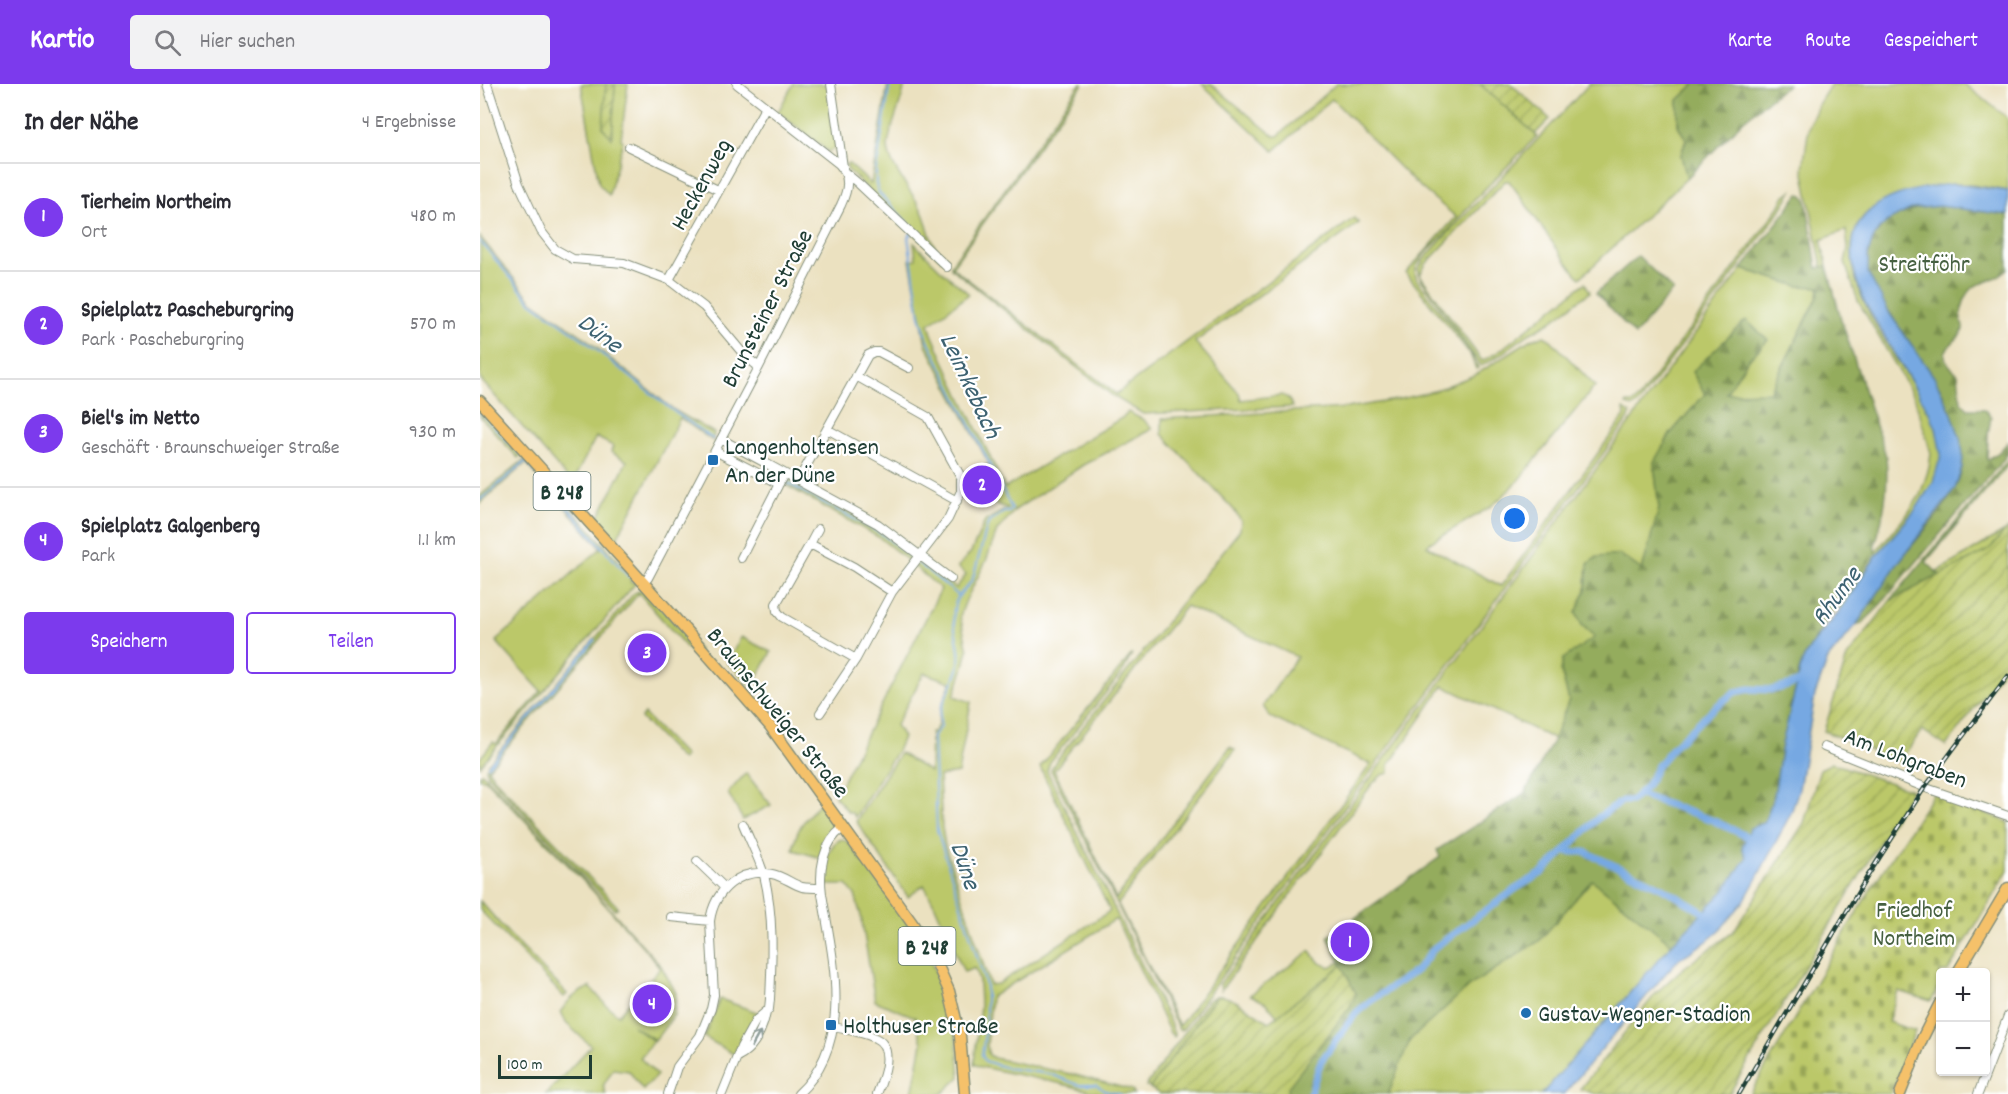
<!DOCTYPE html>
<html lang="de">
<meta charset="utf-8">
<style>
:root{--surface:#fff;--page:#f2f2f3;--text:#2b2b33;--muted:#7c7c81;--line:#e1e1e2;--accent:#7c3aed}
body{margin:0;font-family:Dekko,sans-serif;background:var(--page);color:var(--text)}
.controls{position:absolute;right:18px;bottom:18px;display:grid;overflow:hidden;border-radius:6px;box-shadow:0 2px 4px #0004}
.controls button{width:54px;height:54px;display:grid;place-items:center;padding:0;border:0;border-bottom:2px solid var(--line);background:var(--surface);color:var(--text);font:30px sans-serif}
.scale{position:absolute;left:18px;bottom:15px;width:94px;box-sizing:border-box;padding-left:6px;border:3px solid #1f3d34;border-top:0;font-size:16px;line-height:21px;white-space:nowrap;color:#1f3d34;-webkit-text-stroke:4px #fff;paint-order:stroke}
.you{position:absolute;left:1035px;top:435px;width:21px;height:21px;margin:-15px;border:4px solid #fff;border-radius:50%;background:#1a73e8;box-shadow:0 0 0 9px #1a73e833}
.badge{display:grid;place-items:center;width:39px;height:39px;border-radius:50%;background:var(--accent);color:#fff;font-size:20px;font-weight:700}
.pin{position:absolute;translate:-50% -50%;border:3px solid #fff;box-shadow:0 2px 6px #0006}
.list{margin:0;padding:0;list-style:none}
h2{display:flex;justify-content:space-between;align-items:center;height:78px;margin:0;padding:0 24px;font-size:26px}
h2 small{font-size:20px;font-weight:400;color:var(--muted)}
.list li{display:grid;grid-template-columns:39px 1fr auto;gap:18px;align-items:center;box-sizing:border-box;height:108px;padding:0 24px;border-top:2px solid var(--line)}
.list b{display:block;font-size:22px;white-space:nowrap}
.list p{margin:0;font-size:20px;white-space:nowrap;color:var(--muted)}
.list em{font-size:20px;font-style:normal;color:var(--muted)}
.actions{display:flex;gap:12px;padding:18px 24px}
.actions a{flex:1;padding:14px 0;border:2px solid var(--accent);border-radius:6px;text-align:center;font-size:21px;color:var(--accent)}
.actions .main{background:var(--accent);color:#fff}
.icon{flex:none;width:33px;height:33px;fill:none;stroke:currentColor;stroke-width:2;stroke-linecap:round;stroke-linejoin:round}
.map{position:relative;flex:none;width:1528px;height:1010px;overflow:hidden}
header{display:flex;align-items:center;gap:36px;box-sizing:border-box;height:84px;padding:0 30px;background:var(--accent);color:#fff}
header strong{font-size:28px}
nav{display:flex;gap:33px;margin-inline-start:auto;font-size:21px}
.search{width:420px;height:54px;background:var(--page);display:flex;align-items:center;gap:15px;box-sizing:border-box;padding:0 21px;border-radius:6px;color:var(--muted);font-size:22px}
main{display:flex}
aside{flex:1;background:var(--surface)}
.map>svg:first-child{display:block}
.green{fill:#bbc869;stroke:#6d824e;stroke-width:1.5;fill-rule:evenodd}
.forest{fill:url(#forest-firs);stroke:#5a7448;stroke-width:1.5}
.cemetery{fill:url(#cemetery-stones);stroke:#6d824e;stroke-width:1.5}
.garden{fill:url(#garden-furrows);stroke:#6d824e;stroke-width:1.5}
.water{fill:#76a8e2;stroke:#4a728b;stroke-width:1.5}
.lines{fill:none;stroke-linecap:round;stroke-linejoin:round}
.stream{stroke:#76a8e2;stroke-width:2}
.canal{stroke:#76a8e2;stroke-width:7}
.minor-casing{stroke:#858f7a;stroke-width:10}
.major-casing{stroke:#858f7a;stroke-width:13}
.minor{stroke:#fff;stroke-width:8}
.major{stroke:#f5c16b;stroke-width:10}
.rail-casing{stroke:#1f3d34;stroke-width:4.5}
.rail{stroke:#fff;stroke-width:2;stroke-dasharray:7;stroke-linecap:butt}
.oneway{stroke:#8f9e9a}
.poi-dot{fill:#1f6fb2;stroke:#fff;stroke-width:2}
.labels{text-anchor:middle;stroke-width:4.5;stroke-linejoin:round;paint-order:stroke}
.shield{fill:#fff;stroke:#627771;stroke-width:1.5}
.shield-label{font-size:22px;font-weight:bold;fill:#1f3d34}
.street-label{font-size:24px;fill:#1f3d34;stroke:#fff}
.park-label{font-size:24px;fill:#466041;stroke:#fff}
.poi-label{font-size:24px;fill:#1f3d34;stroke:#fff;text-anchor:start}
.water-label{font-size:26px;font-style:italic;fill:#3d6271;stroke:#fff}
</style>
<header>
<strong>Kartio</strong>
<div class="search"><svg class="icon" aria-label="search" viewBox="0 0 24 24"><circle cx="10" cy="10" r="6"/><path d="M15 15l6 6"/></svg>Hier suchen</div>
<nav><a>Karte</a><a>Route</a><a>Gespeichert</a></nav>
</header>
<main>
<aside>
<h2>In der Nähe<small>4 Ergebnisse</small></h2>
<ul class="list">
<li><span class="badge">1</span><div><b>Tierheim Northeim</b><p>Ort</p></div><em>480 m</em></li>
<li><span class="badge">2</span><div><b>Spielplatz Pascheburgring</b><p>Park · Pascheburgring</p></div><em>570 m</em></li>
<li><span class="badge">3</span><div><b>Biel's im Netto</b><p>Geschäft · Braunschweiger Straße</p></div><em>930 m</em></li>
<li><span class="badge">4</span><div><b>Spielplatz Galgenberg</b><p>Park</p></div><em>1.1 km</em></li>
</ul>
<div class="actions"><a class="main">Speichern</a><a>Teilen</a></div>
</aside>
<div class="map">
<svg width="1528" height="1010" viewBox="0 0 1528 1010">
<defs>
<pattern id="forest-firs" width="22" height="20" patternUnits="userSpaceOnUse" patternTransform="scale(1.5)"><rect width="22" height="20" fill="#94ac5d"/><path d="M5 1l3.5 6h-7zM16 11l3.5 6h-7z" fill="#788d4e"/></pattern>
<pattern id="cemetery-stones" width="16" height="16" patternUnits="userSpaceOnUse" patternTransform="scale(1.5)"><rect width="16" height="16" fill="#bbc869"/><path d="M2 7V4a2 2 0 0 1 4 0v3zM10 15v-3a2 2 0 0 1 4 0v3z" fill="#97a457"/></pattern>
<pattern id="garden-furrows" width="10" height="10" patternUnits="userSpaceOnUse" patternTransform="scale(1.5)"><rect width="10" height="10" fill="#bbc869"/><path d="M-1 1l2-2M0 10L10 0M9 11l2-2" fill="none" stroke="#97a457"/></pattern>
</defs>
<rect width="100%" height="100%" fill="#fff"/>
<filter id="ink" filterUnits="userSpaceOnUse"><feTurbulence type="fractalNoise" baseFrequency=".0167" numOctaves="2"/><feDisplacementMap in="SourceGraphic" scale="12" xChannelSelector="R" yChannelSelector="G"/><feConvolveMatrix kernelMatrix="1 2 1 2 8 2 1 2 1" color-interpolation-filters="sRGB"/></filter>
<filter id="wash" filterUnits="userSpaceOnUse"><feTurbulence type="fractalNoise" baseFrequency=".008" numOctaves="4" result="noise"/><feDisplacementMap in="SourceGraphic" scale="24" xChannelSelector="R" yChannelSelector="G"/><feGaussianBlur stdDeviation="1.35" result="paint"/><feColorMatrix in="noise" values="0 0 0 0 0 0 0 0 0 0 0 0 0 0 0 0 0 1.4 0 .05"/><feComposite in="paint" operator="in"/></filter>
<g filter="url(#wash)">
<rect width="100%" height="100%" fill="#ebe1c0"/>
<!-- green -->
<path class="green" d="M101,0H126L123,44L132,53L135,0H148L141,55L143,57L129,111L119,100Z
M313,0H348L358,62L349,68L298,28Z
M408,0H425C422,19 409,45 408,62C408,82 434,109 442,127C450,144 449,164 467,174L462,176L368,86L366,81L368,79L391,100Z
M600,0H603L472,183L636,310L874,134L879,139L715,258L759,309L761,316L802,311L808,314L813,323L663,330L633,312L471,184V181Z
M722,0H731L794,52H798L856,0H1000L1057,52L997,113L968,147L945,169L936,183L935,190L937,196L990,267L998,284L996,285L990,270L926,189L976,133L932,96L852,15L794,67Z
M1109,0H1215L1198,16V41L1206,56L1201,71L1207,94L1100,194C1073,164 1054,129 1029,97H1025L946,180L940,191L1002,277L1018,268L1105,199L1110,208L1070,238L1049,250L1018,272L1001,282L941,195L938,185L945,174C999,115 1056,59 1109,0Z
M1351,0H1484L1528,34V107C1511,104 1492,99 1474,100C1457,101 1434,111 1417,115C1394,121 1378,129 1373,155C1364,208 1413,267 1439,311C1449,328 1461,348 1461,370C1460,409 1419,444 1397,472C1383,488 1372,507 1361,525L1357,522L1396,467L1426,432L1440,411L1449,384L1451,369L1435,315L1378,217L1365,179L1368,164L1366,146L1341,156L1347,182L1342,183L1323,84L1329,42L1339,19Z
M1312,107L1300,127L1159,319L1153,323L1146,321L1147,319H1153L1160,313L1299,123L1305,111Z
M0,153L52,217L104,253L194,326L234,349L233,357L200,334L136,456L118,434L147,377L131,368L133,362L116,353L92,399L0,295Z
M434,159L463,188L489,210L449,240L452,250L464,277L525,404L645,332L648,328L664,336L672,345L603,381L535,426L517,447L506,477L486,516L480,532L488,566L483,586L474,612L491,618L478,689L459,692L462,743L465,762L510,901L518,900L630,827L560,683L652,570L643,587L570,678L567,687L689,936L695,952L694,953L690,949L636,835L511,913L507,962L509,971L514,974L595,991L652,1006L654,1010H622L578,999L501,983L494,980L500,922L499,897L495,884L484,888L455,822L444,801L428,813L376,737L420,669L450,688L451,648H454L458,641L460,626L471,598L444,589L416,641L423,653L417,667L375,733L372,729L368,728L355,712L461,505L434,482L441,476L476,504L486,491L478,483L491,468L505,437L528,424L509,418L484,406L486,400L483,392L509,380L446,260L430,176L436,175Z
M1262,185L1319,202H1340L1337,214L1289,309H1246L1267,277L1288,256L1225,310L1191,349L1174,378L1179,425L1162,487L1106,494V506L1096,529L1102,541L1115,553L1081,587L1089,616L1074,655L963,602L909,681V689L902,691L892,700L741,906L740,900Z
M1064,252L1071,256L1115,302L1038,397L1021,414L1009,424L951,458L947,462L1021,502L1145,332L1144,325L1150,329L1149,334L703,945L699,946L571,686L576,677L760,446L761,437L754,426L682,350V335L867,324L916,316L954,307L997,290L1051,255ZM706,522L817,573L783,622L790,633L891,680L699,942L638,820L755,666L750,663L636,815L574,686Z
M0,322L44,369L38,374L0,332Z
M45,375L153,492L150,496L151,499L156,497V499L0,682V674L13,658L16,660L61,607L16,557L121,464L46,379L0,419V412Z
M307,394L390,439L433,469V472L430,478L400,454L304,400Z
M1525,447L1509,466L1460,491L1457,488Z
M163,505L219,566L214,572L159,509L8,685L14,694L138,823L135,825L8,691L6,685L8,680L154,509Z
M261,553L291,568L272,604L257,587L247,579Z
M164,630L205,672L202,676L161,634Z
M2,689L97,788L181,882L196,909L194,931L175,956L153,942L173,957L160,974L177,991L163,1006L149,987L133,985L123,1002L126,1010H66L111,962L86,939L81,927C89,915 96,909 110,903L125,920L138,931L180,884L172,873L113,807L5,695H0V690Z
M266,689L291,721L263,736L248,709Z
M340,719L354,739C352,751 344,762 341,774L313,766C316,744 325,735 340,719Z
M362,755L368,758C405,808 447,857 467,916C476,940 478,968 480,993L462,1010H432L442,959L435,933L395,917L381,832L375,811L367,801H347L348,789L345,787C347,774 349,759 362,755Z
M1112,796L1192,860L1062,1010H908L930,956L989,902L1059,857Z
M0,817L29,850L87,910L84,913L0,826Z
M830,867L840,879L850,883L860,878L862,881L797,932L786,919L770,911Z
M736,912L670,1004L666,1002L728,916Z
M240,915L279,929L256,965L255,971L224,953Z"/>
<!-- forest -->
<path class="forest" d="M1215,0H1308L1264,36L1207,94L1201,71L1206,56L1198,41V16Z
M1319,110L1323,111L1326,115L1337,184L1347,182L1361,235L1406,372C1409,406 1404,432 1394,464L1396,467L1348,534L1325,571L1318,590L1303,685L1280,750L1259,793L1192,860L1112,796L1059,857L989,902L930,956L908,1010H808V1003L869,924L876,910L848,853L960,773L957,766L1045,709L1074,655L1089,616L1081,587L1083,575L1115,553L1102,541L1096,529L1106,506L1108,480L1117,473L1141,471L1162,486L1179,425L1174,378L1191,349L1225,310L1212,288L1266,236L1288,256L1267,277L1246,309L1290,308L1338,213L1340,203L1319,202L1262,185Z
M1460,122L1528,131V185C1522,190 1516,194 1508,197C1504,199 1499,200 1495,202C1486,209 1480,224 1481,236C1482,242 1483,239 1483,245C1480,261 1447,264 1478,290L1481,318L1488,325H1504L1511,333L1508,351L1507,376L1518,369L1528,358V370L1394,528L1381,540H1377C1390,519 1403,498 1418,479C1437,453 1479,414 1482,382C1484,368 1480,355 1476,342C1460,295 1433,266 1407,225C1400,214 1391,202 1388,189C1386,180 1388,171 1391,162C1400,132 1431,123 1460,122Z
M1158,172L1193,206L1155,251L1116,209Z
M1528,376V381L1446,478L1460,491L1410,517Z"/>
<!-- cemetery -->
<path class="cemetery" d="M1454,709L1528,738V786L1468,888H1460V901L1451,917L1418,907L1408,938L1435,947L1411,1010H1270L1389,808Z"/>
<!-- garden -->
<path class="garden" d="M126,0H135L132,54L123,44Z
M1000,0H1031L1070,35L1055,50Z
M1528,444V579L1466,662L1442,646L1419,678L1344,647L1367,573L1410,517L1509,466Z
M1352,679L1431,706L1249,1010H1115L1100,1005L1177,908L1202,885L1253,848L1324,739L1340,685Z
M862,881L876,910L869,924L808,1003V1010H679L670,1004L736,912C751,910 775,930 789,938Z"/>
<!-- water -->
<path class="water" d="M1473,100L1528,107V131L1460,122L1431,125L1408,137L1398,146L1392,157L1388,171V189L1410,230L1454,293L1472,330L1480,354L1483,370L1482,383L1475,405L1418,479L1377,540L1348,575L1335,611L1319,705L1311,729L1278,792L1264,817L1239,847L1226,858L1199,875L1186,889L1084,1010H1062L1192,860L1244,807L1266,774L1262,763L1270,744L1284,739L1294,712L1302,660L1322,578L1330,563L1361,525L1396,472L1436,425L1453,398L1461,371L1456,344L1449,328L1385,219C1348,134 1395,107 1473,100Z"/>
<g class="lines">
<!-- stream -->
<path class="stream" d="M410,0L396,86V100L399,109L434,146L428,153L440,232L448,256L532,425L529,428H524L508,439L493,494C488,505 478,508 475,520C469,544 484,562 478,585C473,603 455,624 461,642L453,652L457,746L506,901V942L502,971L505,977L527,984L570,990L599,1001H616L626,1007L640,1010
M0,157L51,218L103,255L192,326L233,355
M0,327L39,369
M306,398L402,450L432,474
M0,416L46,377L149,493
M438,479L478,511
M8,682L115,556"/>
<!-- canal -->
<path class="canal" d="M1158,710L1232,736L1266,752
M1084,768H1105L1181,803L1231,833
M830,1010L841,977L876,929L889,918L937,886L955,863L1037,804L1062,789L1119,733L1142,717H1151L1167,702L1178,681L1195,661L1234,624L1255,608L1270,605L1292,606L1308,602L1324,596"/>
</g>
</g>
<g filter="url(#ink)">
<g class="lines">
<defs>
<path id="minor" d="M7,0L39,100L61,147L75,165L93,175L144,179L189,196L224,223L265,272L279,283
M351,0L363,83
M149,63L238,106
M367,90L379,100L467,183
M189,196L285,24
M347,345L477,417
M241,355L398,440L471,495
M235,367L299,400
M318,397L388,271L394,268H399L429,284
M330,460L338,445
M261,474L304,390
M164,498L168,494L279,283L361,121C368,106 371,93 359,80L257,0
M376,575L302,533L297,527L296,520L330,460L374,483L412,508
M340,629L376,575L412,508L468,435L481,407V393L448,333L376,292
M1344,663L1449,705L1528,732
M217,777L245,804
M191,833L230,837
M354,943C367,946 383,948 395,954C416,963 403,995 397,1010
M257,973C274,965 282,947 286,929
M188,1010L197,983L220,952L231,925L234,911L230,837C234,807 260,783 292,790C303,792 312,800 322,803C328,804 335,804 341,804
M242,1010L261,963L276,936L289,925L290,915C292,874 294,831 284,791C279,774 270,757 263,740
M318,1010C375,957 353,877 342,810C339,787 342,759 363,744
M1498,1010L1528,932"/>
<path id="major" d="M0,317L188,526L290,642L432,839L454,873L469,907L480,952L485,1010
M1478,888L1528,804
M1420,1010L1442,955L1460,919"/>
</defs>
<!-- minor casing -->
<use href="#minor" class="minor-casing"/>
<!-- major casing -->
<use href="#major" class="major-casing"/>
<!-- minor -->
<use href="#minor" class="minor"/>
<!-- major -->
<use href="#major" class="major"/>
<defs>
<path id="rail" d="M1259,1010L1387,793L1445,703L1528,592"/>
</defs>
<!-- rail casing -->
<use href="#rail" class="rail-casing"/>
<!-- rail -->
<use href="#rail" class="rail"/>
</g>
<!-- one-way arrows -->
<defs><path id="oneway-shaft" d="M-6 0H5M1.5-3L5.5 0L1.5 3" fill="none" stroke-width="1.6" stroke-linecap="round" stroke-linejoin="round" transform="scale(1.5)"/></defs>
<use class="oneway" href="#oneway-shaft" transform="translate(276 955) rotate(-61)"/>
</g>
<!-- markers -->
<g class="poi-dot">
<rect x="227" y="370" width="12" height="12" rx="3"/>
<circle cx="1046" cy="929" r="6"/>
<rect x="345" y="935" width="12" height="12" rx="3"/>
</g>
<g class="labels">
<!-- shield labels -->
<g class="shield">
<rect x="53.5" y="388" width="57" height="38" rx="4.5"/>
<rect x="418.5" y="843" width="57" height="38" rx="4.5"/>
</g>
<g class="shield-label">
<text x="82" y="415">B 248</text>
<text x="447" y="870">B 248</text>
</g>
<!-- street labels -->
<g class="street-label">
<text transform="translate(220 100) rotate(-61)" y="8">Heckenweg</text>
<text transform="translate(286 224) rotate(-63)" y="8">Brunsteiner Straße</text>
<text transform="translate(299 628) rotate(51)" y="8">Braunschweiger Straße</text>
<text transform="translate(1426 673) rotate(21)" y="8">Am Lohgraben</text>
</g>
<!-- park labels -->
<g class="park-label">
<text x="1444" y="187">Streitföhr</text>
<text x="1434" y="833">Friedhof<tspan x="1434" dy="28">Northeim</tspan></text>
</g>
<!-- poi labels -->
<g class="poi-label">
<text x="245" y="370">Langenholtensen<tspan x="245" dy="28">An der Düne</tspan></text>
<text x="1058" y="937">Gustav-Wegner-Stadion</text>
<text x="363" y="949">Holthuser Straße</text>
</g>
<!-- water labels -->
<g class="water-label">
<text transform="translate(121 248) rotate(37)" y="9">Düne</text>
<text transform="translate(492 301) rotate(65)" y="9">Leimkebach</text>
<text transform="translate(1355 511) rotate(-53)" y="9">Rhume</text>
<text transform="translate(487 781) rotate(72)" y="9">Düne</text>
</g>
</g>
</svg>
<div class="controls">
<button>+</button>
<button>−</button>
</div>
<div class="scale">100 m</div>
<div class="you"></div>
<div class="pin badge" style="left:870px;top:858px">1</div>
<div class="pin badge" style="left:502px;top:401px">2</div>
<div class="pin badge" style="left:167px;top:569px">3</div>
<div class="pin badge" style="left:172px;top:920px">4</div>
</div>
</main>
